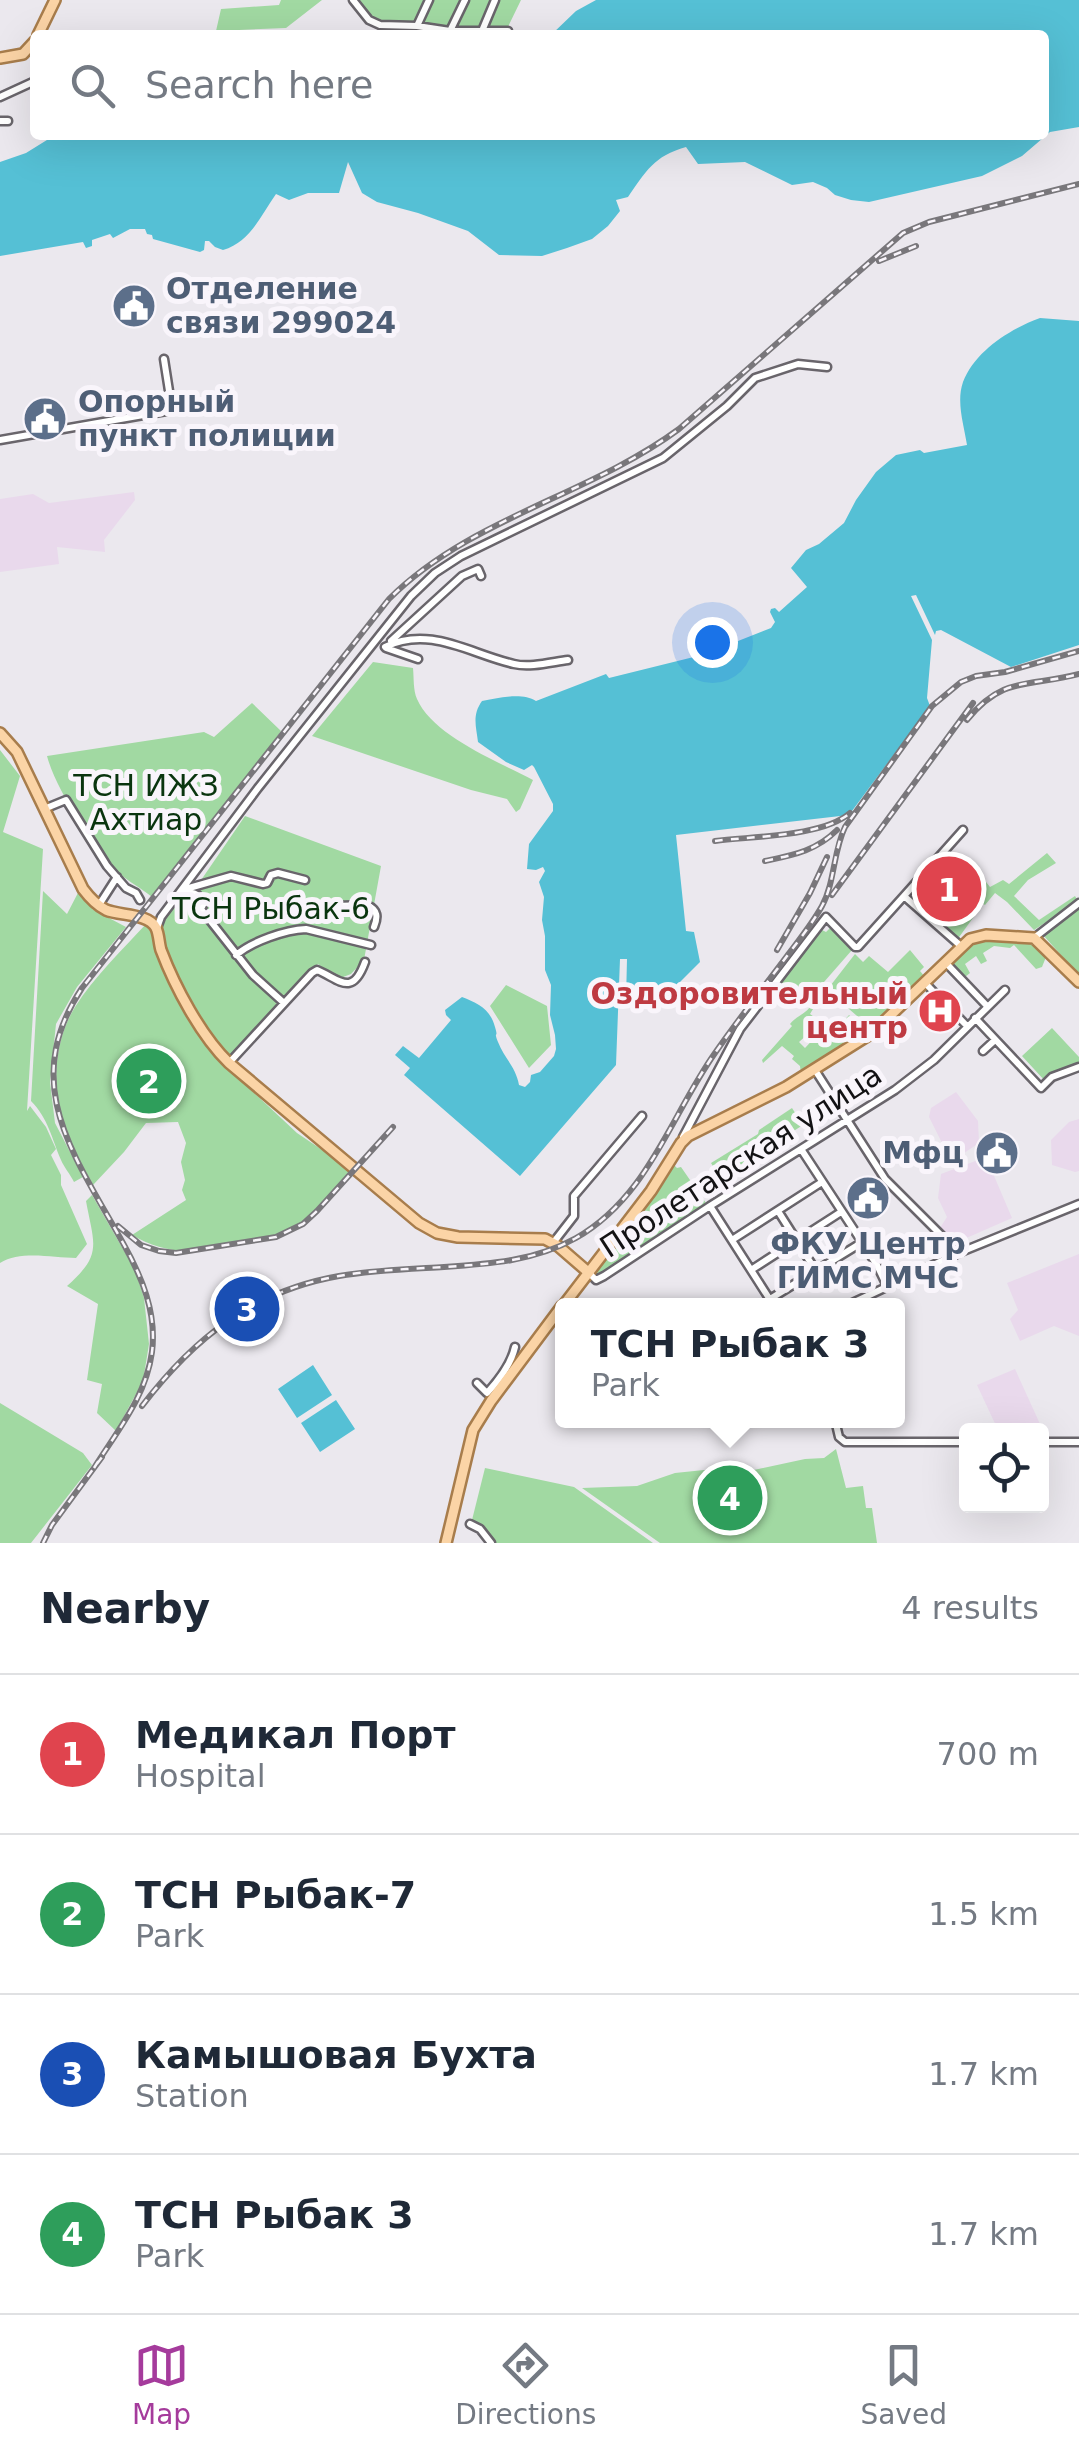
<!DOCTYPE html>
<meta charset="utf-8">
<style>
:root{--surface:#fff;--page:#f2f2f3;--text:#1f2937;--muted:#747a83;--line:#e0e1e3;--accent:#a53b9c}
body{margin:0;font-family:"DejaVu Sans",sans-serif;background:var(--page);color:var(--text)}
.controls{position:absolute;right:30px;bottom:30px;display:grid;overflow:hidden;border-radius:10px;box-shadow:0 10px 40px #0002}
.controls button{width:90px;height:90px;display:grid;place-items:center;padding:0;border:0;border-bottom:2px solid var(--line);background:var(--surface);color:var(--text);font:50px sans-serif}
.you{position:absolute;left:712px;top:642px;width:35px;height:35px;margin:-25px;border:8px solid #fff;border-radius:50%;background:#1a73e8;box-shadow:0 0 0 15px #1a73e833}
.badge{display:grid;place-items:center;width:65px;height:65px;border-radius:50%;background:var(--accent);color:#fff;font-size:32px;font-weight:700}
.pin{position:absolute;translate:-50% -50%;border:5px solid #fff;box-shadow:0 2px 10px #0006}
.popup{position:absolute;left:555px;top:1298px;width:350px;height:130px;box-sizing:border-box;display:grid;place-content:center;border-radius:10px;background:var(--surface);filter:drop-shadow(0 2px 8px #0005);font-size:32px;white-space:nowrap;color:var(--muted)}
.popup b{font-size:38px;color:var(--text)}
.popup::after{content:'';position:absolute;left:50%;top:100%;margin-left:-20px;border:20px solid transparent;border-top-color:var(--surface)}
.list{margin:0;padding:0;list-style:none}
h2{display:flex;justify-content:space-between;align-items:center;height:130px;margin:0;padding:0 40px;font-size:42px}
h2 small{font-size:32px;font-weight:400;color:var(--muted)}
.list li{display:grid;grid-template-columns:65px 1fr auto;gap:30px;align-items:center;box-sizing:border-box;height:160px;padding:0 40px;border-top:2px solid var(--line)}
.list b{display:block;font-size:38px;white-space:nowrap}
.list p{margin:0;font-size:32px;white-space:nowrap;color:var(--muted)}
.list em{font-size:32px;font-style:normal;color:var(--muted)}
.icon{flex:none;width:55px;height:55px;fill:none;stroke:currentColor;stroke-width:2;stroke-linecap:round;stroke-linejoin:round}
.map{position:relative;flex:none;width:1079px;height:1543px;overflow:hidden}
.search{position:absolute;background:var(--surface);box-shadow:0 10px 40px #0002;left:30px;right:30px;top:30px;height:110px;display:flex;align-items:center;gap:25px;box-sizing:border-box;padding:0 35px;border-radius:10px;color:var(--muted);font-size:38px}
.sheet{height:770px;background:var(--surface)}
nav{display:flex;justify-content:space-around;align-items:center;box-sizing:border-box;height:140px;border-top:2px solid var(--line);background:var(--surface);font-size:28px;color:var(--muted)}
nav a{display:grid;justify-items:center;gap:5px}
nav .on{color:var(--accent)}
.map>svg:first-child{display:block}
.education{fill:#e9d9ec}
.green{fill:#a1d9a2}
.water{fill:#55c0d5}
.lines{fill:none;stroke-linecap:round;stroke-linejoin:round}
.minor-casing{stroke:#69656b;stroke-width:11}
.major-casing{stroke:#a87d4c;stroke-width:14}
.minor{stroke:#fff;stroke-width:6}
.major{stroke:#fbd4a6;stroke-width:9}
.rail-casing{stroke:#79777b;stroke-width:6}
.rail{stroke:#f9f5fb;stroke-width:2.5;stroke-dasharray:8;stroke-linecap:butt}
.labels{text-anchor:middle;stroke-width:10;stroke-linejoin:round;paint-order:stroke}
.service-label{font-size:30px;font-weight:bold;fill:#4e5e75;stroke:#f9f5fb;text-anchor:start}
.park-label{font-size:30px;fill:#0a350f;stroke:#f9f5fb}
.health-label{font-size:30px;font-weight:bold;fill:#be3a42;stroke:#f9f5fb;text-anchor:end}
.street-label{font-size:30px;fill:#131214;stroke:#f9f5fb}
</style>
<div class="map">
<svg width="1079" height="1543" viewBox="0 0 1079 1543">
<rect width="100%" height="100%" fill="#ebe8ee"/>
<!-- education -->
<path class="education" d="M134,492L135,500L104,540L105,552L57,547L59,564L0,572V499L33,494L49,503Z
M956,1092L978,1121L979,1143L958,1157L945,1149L929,1117L931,1108Z
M1079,1119V1171L1075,1172L1052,1165L1051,1140L1069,1122Z
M986,1157L1012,1218L955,1243L940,1228L947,1217L938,1198L941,1174Z
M1079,1254V1336L1054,1326L1020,1341L1010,1319L1018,1310L1007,1283Z
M1015,1369L1040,1424L1028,1430H998L977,1385Z"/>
<!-- green -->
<path class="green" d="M281,0H322L286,28L216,31L221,9L279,5Z
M348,0H521L505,33L499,35L380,28L368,24Z
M373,662L413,668C414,678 413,690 417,699C433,736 499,762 533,780L520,809L516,812L507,799L471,790L312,736Z
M252,703L281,731L252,772L152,897C141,888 129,882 119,873C94,848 56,790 47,756L204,732L214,737Z
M0,750L20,776L3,832L43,849L27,1111L30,1106L46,1127L56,1149L51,1155L61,1175V1185L87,1244L76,1258C53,1258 21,1250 0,1263Z
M245,816L381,866L364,960L351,974L338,979L318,964L230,1056L213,1038L180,980L162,940V920L179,896L197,886Z
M947,849L971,869L975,868L990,887L1003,880L1009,884L1047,853L1056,863L1028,880L1014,896L1039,920L1075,896L1078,901L1034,930L1007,902L995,893L985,905L979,901L976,907L978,911L957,940L916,900L925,892L944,913L965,887L964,879L967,875L947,855L942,860L939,858Z
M80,889L92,902V909L126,927L77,987L56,1024L50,1082L55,1123L83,1177L74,1182C70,1174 64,1167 61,1160C52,1139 48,1118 31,1101L43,891L67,914Z
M1079,908V975L1043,935Z
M147,923L206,1044L221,1062L297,1133L352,1170C336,1187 320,1207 302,1222C277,1243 221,1245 188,1251C168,1251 149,1245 132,1235L186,1200L182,1190L185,1180L181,1162L186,1143L178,1122L146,1123L124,1152L93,1185C85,1169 74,1153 67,1136C51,1096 52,1044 75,1007C95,976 122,950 147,923Z
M832,926L852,950L803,1006L797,1001L790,1006L772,993L822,930L826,932Z
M1026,940L1046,957L1042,967L1036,969L1014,945L1010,948L994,946L983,953L987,961L981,964L976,956L965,964L970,973L965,977L953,963L971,943L979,941Z
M910,950L924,967L920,971L925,977L871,1028L827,990L855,954L863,962L869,956L888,972Z
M506,985L547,1006L551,1045L529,1068L490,1006Z
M810,1007L813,1009L810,1014L817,1019L819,1024L799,1042L805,1048L821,1031L831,1036L849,1015L866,1031L801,1073L800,1066L792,1059L794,1056L782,1046L763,1063L762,1060L792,1026L790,1024C795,1017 805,1014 810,1007Z
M1052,1028L1079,1057V1064L1053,1073L1045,1081L1022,1056Z
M792,1108L803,1125L720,1178L711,1163L758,1134L759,1130Z
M674,1165L677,1168L681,1167L708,1206L599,1276L596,1274L630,1222L665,1181Z
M92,1195L135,1270L144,1298L149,1344L143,1381L116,1431L97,1413L102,1384L87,1380L98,1304L67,1286C103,1254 94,1245 86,1201Z
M0,1403L83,1453L92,1465L31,1543H0Z
M836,1449L846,1488L863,1486L866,1508H872L877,1543H660L582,1488L637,1486L675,1473L704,1470L731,1475L805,1459L824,1458Z
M485,1468L574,1487L653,1543H493L472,1520Z"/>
<!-- water -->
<path class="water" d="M596,0H1079V127L1050,132L1022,156L982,176L869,202L851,200L835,195L827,188L813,182L792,185L745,162L698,164L686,147C654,156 646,171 628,197L616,200L620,211L608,226L592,239L567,248L542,256L499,255L468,231L418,213L377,202L362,193L348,162L339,193H308L289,200L276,194C260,217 250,242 223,250L215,247L209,241H205L204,250L200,252L153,239L152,235L147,234L145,229H130L113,238L110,234L92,240V246L86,248L83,242L0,256V162L26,153L55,135H1044V35H551L576,11Z
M1040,318L1079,321V645L1011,667L941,630L936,631L935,635L916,595L911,596L932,640L927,698L930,706L849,815L676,835L686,931L694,932L700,962L662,1000H626L627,959H620L616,1065L520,1176L404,1075L410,1068L395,1055L403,1046L419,1058L451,1020L446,1015L445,1010L462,997C477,1003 490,1008 495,1027C499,1040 493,1029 498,1042C504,1058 516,1067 519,1085L525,1087L530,1082L531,1075L540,1072L554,1056L556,1049L555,1035L550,1015L551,985L545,970V936L542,920L544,897L539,882L545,871L543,867L536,870L527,869L529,844L553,811V804L534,767L532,765L524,770L506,762L478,742C476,726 472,715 482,701C498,698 522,692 536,701L606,674L609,678L734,647V644L738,641L771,628L775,622L770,612L771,609L775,608L779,612L807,587L791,568L806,550L819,544L844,523L856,500L876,472L896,455L920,450L924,453L967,445C964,425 956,402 963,382C975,351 1010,329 1040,318Z
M313,1365L332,1395L297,1418L278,1389Z
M336,1400L355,1429L320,1452L301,1423Z"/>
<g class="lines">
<defs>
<path id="minor" d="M353,0L369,20L380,25L417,26L450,31H508
M417,26L429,0
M450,31L465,0
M482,31L495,0
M0,97L35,81
M0,121H8
M0,440L172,410L164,359
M391,641L462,576L478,569L481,576
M385,647C430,625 470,654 514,664C530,668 552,662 568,660
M386,648L418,659
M44,809L66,800L107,866L126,888L136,893L140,900
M182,890L231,876L263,884L267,883L271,875L278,873L305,880
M181,891C191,892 199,893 204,903L201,909L253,975L284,1003
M904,896L963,830
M99,905L117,877
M304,907L367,905C378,910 378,917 374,927
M157,928L161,917L258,788L411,596L435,573L461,556L663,458L727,406L755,378L798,364L827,367
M1034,938L1079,903
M236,955C253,941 285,930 306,929L371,945
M946,963L987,1006
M925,983L967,1026
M975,1018L1041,1088L1052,1077L1079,1067
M983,1051L995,1040
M229,1063L312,973L317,970C339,979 352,998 365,962
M815,1070L885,1179L959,1253
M683,1137L740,1029L826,917L855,947H858L904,896L962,947
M801,1149L877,1265L887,1286
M710,1206L774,1306
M778,1211L816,1271
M732,1240L822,1182
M553,1243L574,1216V1196L642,1116
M751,1270L841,1212
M588,1272L596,1280L604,1276L710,1206L895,1090L934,1060L1005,990
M770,1299L861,1243
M846,1306L961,1252L1079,1204
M477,1383L487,1393C499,1380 511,1365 515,1347
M835,1420L839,1437L845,1442H966
M1042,1442H1079
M470,1524L480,1529L491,1543"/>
<path id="major" d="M38,35L55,0
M0,58L23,54L35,41
M0,733L17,752L83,889C89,897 96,905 106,910C120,916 148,913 156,928C159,934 159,944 161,950C175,987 201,1036 229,1063L419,1223L437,1233L458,1237L545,1239L558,1246L588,1272
M563,1306L651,1191L681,1143L688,1136L786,1087L872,1033L970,939L986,935L1034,938L1079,982
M446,1543L473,1430L491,1401L562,1306"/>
</defs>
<!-- minor casing -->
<use href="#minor" class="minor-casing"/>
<!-- major casing -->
<use href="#major" class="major-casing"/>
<!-- minor -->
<use href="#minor" class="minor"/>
<!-- major -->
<use href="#major" class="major"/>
<defs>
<path id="rail" d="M879,261L916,246
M967,720C1003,675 1031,687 1079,674
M715,841C753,836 822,837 850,813
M765,861C793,855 816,851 837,830
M832,895L973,703
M777,950L810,893L827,857
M118,1226L141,1245L159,1251L176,1253L276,1237L303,1224L317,1211L393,1127
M142,1406C194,1338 253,1291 339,1276C373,1270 409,1269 444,1267C490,1264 535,1261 576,1238C648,1197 670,1117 715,1053C738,1020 763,988 787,956C799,940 812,924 822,906C835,882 833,852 845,827L932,706L961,682L976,676L1005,672L1079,651
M94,1468C117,1431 146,1397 152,1352C157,1313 142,1277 123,1243C75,1156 18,1085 82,988L389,599C470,518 588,496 679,429L903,233L929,222L1079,184
M43,1543L52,1525L102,1457"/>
</defs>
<!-- rail casing -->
<use href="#rail" class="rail-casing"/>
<!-- rail -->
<use href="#rail" class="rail"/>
</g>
<!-- icons -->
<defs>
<symbol id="civic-disc" viewBox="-11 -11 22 22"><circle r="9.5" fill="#5c6f8a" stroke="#f9f5fb"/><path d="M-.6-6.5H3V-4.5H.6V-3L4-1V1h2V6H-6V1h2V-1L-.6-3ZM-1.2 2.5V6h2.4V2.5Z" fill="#fff"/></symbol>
<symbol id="hospital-disc" viewBox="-11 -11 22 22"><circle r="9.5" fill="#e0444e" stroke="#f9f5fb"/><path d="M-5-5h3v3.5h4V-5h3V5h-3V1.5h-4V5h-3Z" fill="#fff"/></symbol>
</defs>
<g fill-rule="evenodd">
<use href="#civic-disc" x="109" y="281" width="50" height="50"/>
<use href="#civic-disc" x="20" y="394" width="50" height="50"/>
<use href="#hospital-disc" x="915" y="986" width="50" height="50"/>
<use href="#civic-disc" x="972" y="1128" width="50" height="50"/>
<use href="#civic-disc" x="843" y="1173" width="50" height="50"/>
</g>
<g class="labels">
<!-- service labels -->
<g class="service-label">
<text x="166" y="299">Отделение<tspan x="166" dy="34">связи 299024</tspan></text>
<text x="78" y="412">Опорный<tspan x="78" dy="34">пункт полиции</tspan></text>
<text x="964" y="1163" text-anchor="end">Мфц</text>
<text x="868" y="1254" text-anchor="middle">ФКУ Центр<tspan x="868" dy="34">ГИМС МЧС</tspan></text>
</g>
<!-- park labels -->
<g class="park-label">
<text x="146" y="796">ТСН ИЖЗ<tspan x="146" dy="34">Ахтиар</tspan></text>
<text x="271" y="919">ТСН Рыбак-6</text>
</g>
<!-- health labels -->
<g class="health-label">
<text x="908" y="1004">Оздоровительный<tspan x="908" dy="34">центр</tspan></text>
</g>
<!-- street labels -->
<g class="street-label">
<text transform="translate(741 1161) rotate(-33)" y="10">Пролетарская улица</text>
</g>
</g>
</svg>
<div class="controls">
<button><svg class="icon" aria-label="locate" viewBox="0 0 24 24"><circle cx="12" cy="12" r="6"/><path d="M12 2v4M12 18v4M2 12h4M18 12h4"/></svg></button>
</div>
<div class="you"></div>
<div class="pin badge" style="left:949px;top:889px;background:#e0444e">1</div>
<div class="pin badge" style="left:149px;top:1081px;background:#2e9e5b">2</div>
<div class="pin badge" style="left:247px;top:1309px;background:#1a4fb4">3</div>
<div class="pin badge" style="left:730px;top:1498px;background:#2e9e5b">4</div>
<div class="popup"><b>ТСН Рыбак 3</b>Park</div>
<div class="search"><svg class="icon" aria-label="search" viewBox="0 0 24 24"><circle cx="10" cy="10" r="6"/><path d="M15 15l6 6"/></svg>Search here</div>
</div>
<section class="sheet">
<h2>Nearby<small>4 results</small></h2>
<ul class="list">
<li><span class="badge" style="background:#e0444e">1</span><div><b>Медикал Порт</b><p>Hospital</p></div><em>700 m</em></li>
<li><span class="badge" style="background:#2e9e5b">2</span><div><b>ТСН Рыбак-7</b><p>Park</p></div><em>1.5 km</em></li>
<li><span class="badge" style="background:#1a4fb4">3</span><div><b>Камышовая Бухта</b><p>Station</p></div><em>1.7 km</em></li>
<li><span class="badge" style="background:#2e9e5b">4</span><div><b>ТСН Рыбак 3</b><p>Park</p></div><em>1.7 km</em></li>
</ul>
</section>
<nav>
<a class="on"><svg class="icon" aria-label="map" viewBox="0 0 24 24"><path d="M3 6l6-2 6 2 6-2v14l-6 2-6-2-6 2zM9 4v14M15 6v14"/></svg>Map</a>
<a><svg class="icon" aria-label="directions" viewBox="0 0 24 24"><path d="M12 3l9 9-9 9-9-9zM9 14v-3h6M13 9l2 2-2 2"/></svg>Directions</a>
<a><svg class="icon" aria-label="saved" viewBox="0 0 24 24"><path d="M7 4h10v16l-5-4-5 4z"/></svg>Saved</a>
</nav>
